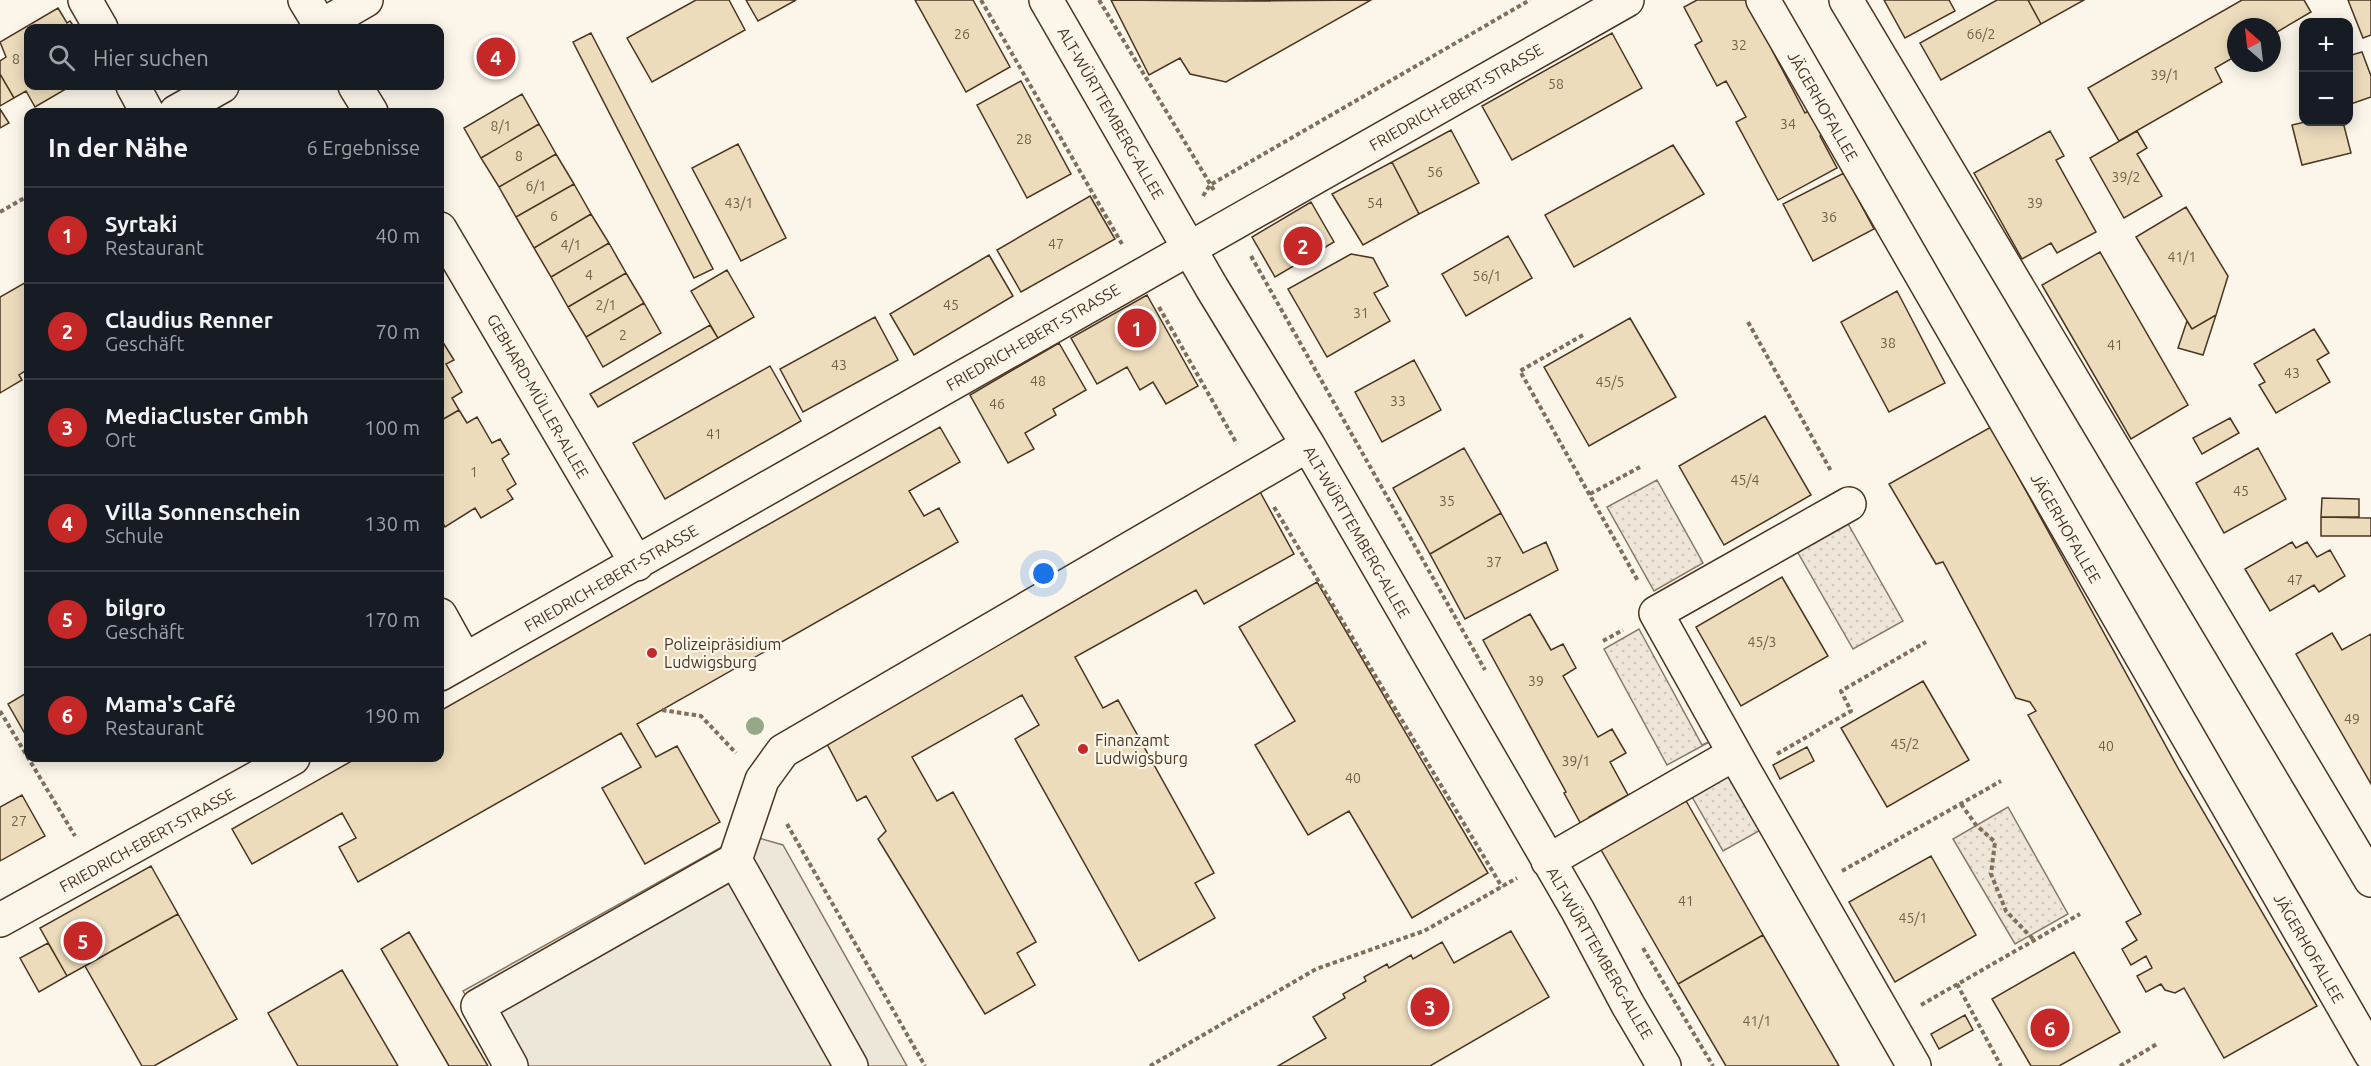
<!DOCTYPE html>
<html lang="de">
<meta charset="utf-8">
<style>
:root{--surface:#171b24;--page:#242831;--text:#f1f3f6;--muted:#9ea1a6;--line:#363941;--accent:#c62828}
body{margin:0;font-family:Ubuntu,sans-serif;background:var(--page);color:var(--text)}
.controls{position:absolute;right:18px;top:18px;display:grid;overflow:hidden;border-radius:12px;box-shadow:0 3px 15px #0003}
.controls button{width:54px;height:54px;display:grid;place-items:center;padding:0;border:0;border-bottom:2px solid var(--line);background:var(--surface);color:var(--text);font:30px sans-serif}
.compass{position:absolute;left:2227px;top:18px;width:54px;height:54px;border-radius:50%;background:var(--surface);box-shadow:0 3px 15px #0003;rotate:332deg}
.you{position:absolute;left:1044px;top:574px;width:21px;height:21px;margin:-15px;border:4px solid #fff;border-radius:50%;background:#1a73e8;box-shadow:0 0 0 9px #1a73e833}
.badge{display:grid;place-items:center;width:39px;height:39px;border-radius:50%;background:var(--accent);color:#fff;font-size:20px;font-weight:700}
.pin{position:absolute;translate:-50% -50%;border:3px solid #fff;box-shadow:0 2px 6px #0006}
.list{margin:0;padding:0;list-style:none}
h2{display:flex;justify-content:space-between;align-items:center;height:78px;margin:0;padding:0 24px;font-size:26px}
h2 small{font-size:20px;font-weight:400;color:var(--muted)}
.list li{display:grid;grid-template-columns:39px 1fr auto;gap:18px;align-items:center;box-sizing:border-box;height:96px;padding:0 24px;border-top:2px solid var(--line)}
.list b{display:block;font-size:22px;white-space:nowrap}
.list p{margin:0;font-size:20px;white-space:nowrap;color:var(--muted)}
.list em{font-size:20px;font-style:normal;color:var(--muted)}
.icon{flex:none;width:33px;height:33px;fill:none;stroke:currentColor;stroke-width:2;stroke-linecap:round;stroke-linejoin:round}
.map{position:relative;flex:none;width:2371px;height:1066px;overflow:hidden}
.search{position:absolute;background:var(--surface);box-shadow:0 3px 15px #0003;left:24px;top:24px;width:420px;height:66px;display:flex;align-items:center;gap:15px;box-sizing:border-box;padding:0 21px;border-radius:12px;color:var(--muted);font-size:22px}
.panel{position:absolute;background:var(--surface);box-shadow:0 3px 15px #0003;left:24px;top:108px;width:420px;height:654px;border-radius:12px}
.map>svg:first-child{display:block}
.park{fill:url(#park-dots);stroke:#887966;stroke-width:1.5}
.parking{fill:#ede7d9;stroke:#887966;stroke-width:1.5}
.building{fill:#ecdcbc;stroke:#4a3520;stroke-width:1.5}
.lines{fill:none;stroke-linecap:round;stroke-linejoin:round}
.minor-casing{stroke:#4a3520;stroke-width:36}
.path{stroke:#7f6f5c;stroke-width:4;stroke-dasharray:4.5 3;stroke-linecap:butt}
.minor{stroke:#fbf6e9;stroke-width:33}
.tree{fill:#96a887}
.poi-dot{fill:#c62828;stroke:#fbf6e9;stroke-width:2}
.labels{text-anchor:middle;stroke-width:4.5;stroke-linejoin:round;paint-order:stroke}
.number-label{font-size:14px;fill:#725f47}
.street-label{font-size:16px;fill:#4a3520;stroke:#fbf6e9}
.poi-label{font-size:16px;fill:#4a3520;stroke:#fbf6e9;text-anchor:start}
</style>
<div class="map">
<svg width="2371" height="1066" viewBox="0 0 2371 1066">
<defs>
<pattern id="park-dots" width="8" height="8" patternUnits="userSpaceOnUse" patternTransform="scale(1.5)"><rect width="8" height="8" fill="#ede6d9"/><path d="M2 2h.1M6 6h.1" fill="none" stroke="#cdc6ba" stroke-width="1.8" stroke-linecap="round"/></pattern>
</defs>
<rect width="100%" height="100%" fill="#fbf6e9"/>
<!-- park -->
<path class="park" d="M1657,480L1703,563L1654,591L1607,507Z
M1847,522L1903,621L1853,649L1797,551Z
M1639,629L1702,745L1713,740L1667,765L1604,649Z
M1734,770L1766,827L1723,851L1691,795Z
M2008,807L2068,914L2015,944L1953,839Z"/>
<!-- parking -->
<path class="parking" d="M745,834L783,845L907,1066H506L463,991Z"/>
<!-- building -->
<path class="building" d="M696,0H729L745,30L652,82L627,38Z
M746,0H796L758,21Z
M915,0H973L1010,67L966,92Z
M1111,0L1224,1L1371,0L1226,82L1190,74L1180,58L1149,75Z
M1697,0H1745L1756,20L1781,45L1772,50L1805,113L1817,106L1830,131L1820,136L1837,168L1778,200L1736,122L1746,117L1726,81L1717,86L1695,45L1702,41L1684,7Z
M1884,0H1949L1955,11L1905,38Z
M1997,0H2028L2041,24L1941,80L1920,43Z
M2028,0H2084L2041,24Z
M2242,0H2304L2311,12L2272,35V27H2236V56L2215,68L2222,82L2119,141L2088,88Z
M2348,0H2371V35L2363,38Z
M58,8L67,23L70,21L75,28H28V86H71L35,107L26,91L14,98L0,74V61L6,57L0,42Z
M591,33L713,269L694,278L573,42Z
M1612,33L1642,88L1512,160L1482,106Z
M2362,52L2371,76V97L2348,105V56Z
M0,74L14,98L0,106Z
M1021,81L1071,174L1027,198L977,105Z
M522,94L539,124L481,158L464,128Z
M0,109L9,123L0,128Z
M2305,122H2343L2351,153L2302,165L2292,125Z
M539,124L556,154L499,187L481,158Z
M1451,130L1479,183L1419,214L1392,162Z
M2050,131L2064,156L2056,160L2096,232L2057,253L2051,243L2022,259L1974,173Z
M2137,131L2147,148L2137,154L2162,196L2124,218L2090,158Z
M738,144L786,238L741,261L692,168Z
M1673,145L1704,194L1574,267L1545,215Z
M556,154L574,184L516,217L499,187Z
M1392,162L1419,214L1363,245L1332,194Z
M1844,173L1874,229L1813,261L1783,204Z
M574,184L591,214L534,248L516,217Z
M1090,196L1115,239L1021,292L997,250Z
M1311,202L1334,242L1275,277L1252,237Z
M2186,207L2228,276L2216,315L2192,329L2136,237Z
M591,214L609,243L551,277L534,248Z
M1508,236L1532,278L1466,316L1442,274Z
M609,243L626,273L568,307L551,277Z
M2100,252L2188,405L2131,439L2042,285Z
M1351,254L1373,258L1388,286L1374,293L1390,321L1327,357L1288,289Z
M989,255L1013,296L914,355L890,314Z
M727,270L754,317L718,338L691,291Z
M626,273L644,303L586,337L568,307Z
M28,281V369L19,375L22,380L0,393V297Z
M1897,291L1945,383L1889,412L1841,322Z
M1147,295L1198,386L1166,404L1153,382L1140,390L1127,367L1097,384L1071,338Z
M644,303L661,333L603,367L586,337Z
M2216,315L2203,355L2178,348L2187,321L2192,329Z
M875,317L898,360L803,412L780,369Z
M1630,318L1676,397L1589,446L1544,367Z
M710,325L718,338L598,407L590,394Z
M2314,329L2329,353L2317,360L2330,382L2276,413L2259,385L2265,382L2254,364Z
M1059,343L1086,390L1053,409L1056,415L1025,433L1034,449L1008,463L970,395Z
M444,344L454,360L446,364L462,392L452,398L459,410L440,421V346Z
M1414,360L1441,410L1382,442L1355,392Z
M770,366L801,421L665,499L633,443Z
M459,410L467,423L477,417L492,443L500,439L509,454L502,459L516,484L507,490L513,499L481,518L475,508L445,527L440,517V421Z
M1765,416L1811,495L1724,545L1679,466Z
M2230,418L2239,433L2202,454L2193,438Z
M940,427L960,462L909,491L924,516L939,508L958,542L637,724L656,757L677,746L720,822L645,864L602,788L641,767L621,733L358,882L339,847L356,838L342,813L252,864L232,829L357,758H440V711Z
M1991,427L2179,770L2317,1006L2224,1058L2184,988L2175,993L2165,990L2161,984L2146,992L2137,976L2152,968L2146,956L2131,965L2122,949L2137,940L2126,922L2141,914L2028,715L2036,711L2030,702L2016,698L1943,562L1936,564L1889,484Z
M1464,448L1501,513L1430,554L1393,488Z
M2258,448L2286,499L2224,533L2196,483Z
M1259,490L1294,554L1204,604L1196,590L1075,657L1103,708L1118,700L1214,873L1195,883L1215,918L1139,961L1015,739L1039,725L1022,695L912,757L937,801L953,792L1036,942L1017,953L1035,985L985,1014L878,839L886,831L866,796L857,801L826,742Z
M2322,498L2359,499V517H2321Z
M1501,513L1523,553L1546,542L1558,570L1465,619L1430,554Z
M2321,517L2371,518V536H2321Z
M2292,542L2296,548L2307,542L2317,557L2330,550L2345,576L2319,592L2314,585L2270,611L2245,569Z
M1782,577L1828,656L1741,706L1696,627Z
M1317,582L1488,873L1412,918L1349,811L1308,835L1255,745L1295,721L1239,627Z
M1530,614L1551,650L1563,644L1576,668L1563,676L1598,737L1612,729L1626,753L1610,762L1628,795L1589,817L1591,821L1582,826L1564,793L1566,792L1483,640Z
M2332,633L2342,650L2371,634V784L2296,654Z
M1923,681L1969,760L1887,807L1841,728Z
M28,692V739L8,704Z
M1807,747L1814,761L1780,779L1773,765Z
M22,795L45,836L0,861V807Z
M1685,799L1763,935L1678,984L1600,848Z
M1931,856L1976,935L1895,982L1849,902Z
M151,866L178,914L67,976L40,928Z
M178,914L237,1019L154,1066H142L85,966Z
M1511,931L1549,997L1430,1066H1278L1326,1038L1313,1017L1345,998L1343,994L1366,981L1364,977L1387,964L1389,968L1411,955L1413,959L1442,942L1454,963Z
M409,932L488,1066H449L381,949Z
M1763,935L1839,1066H1726L1678,984Z
M48,943L67,976L39,992L20,958Z
M2074,952L2120,1032L2059,1066H2031L1992,999Z
M342,970L398,1066H298L268,1013Z
M1965,1015L1973,1030L1939,1049L1931,1034Z"/>
<g class="lines">
<defs>
<path id="minor" d="M85,0L101,28
M305,0L322,28
M1046,0L1212,288L1308,445L1578,911L1628,1005L1664,1066
M1763,0L2371,1054
M1846,0L2371,880
M318,28L366,0
M133,86L147,112
M355,86L371,112
M176,112L222,86
M440,229L637,564
M1849,504L1656,613L1745,772L1914,1066
M440,615L465,660
M440,674L1627,0
M735,860L851,1066
M1548,861L1734,754
M0,920L293,758
M511,1066L478,1006L735,860L762,780L783,751L1308,445"/>
</defs>
<!-- minor casing -->
<use href="#minor" class="minor-casing"/>
<!-- path -->
<path class="path" d="M981,0L1122,244
M1099,0L1215,192
M1203,196L1210,185L1530,0
M0,212L28,196
M1251,256L1485,670
M1159,307L1237,444
M1748,322L1831,471
M1583,335L1520,371L1638,581
M1590,494L1640,467
M1274,507L1502,887
M1603,641L1623,630
M662,710L701,716L736,753
M0,711L75,836
M1777,754L1851,711L1841,691L1926,642
M1961,804L1976,825L1995,842L1991,874L2006,911L2034,940
M787,824L925,1066
M1842,871L2001,781
M1643,948L1713,1066
M1957,984L2001,1066
M1921,1005L2080,914
M1150,1066L1316,969L1424,931L1517,878
M2120,1066L2157,1044"/>
<!-- minor -->
<use href="#minor" class="minor"/>
</g>
<!-- trees -->
<circle class="tree" cx="755" cy="726" r="9"/>
<!-- markers -->
<g class="poi-dot">
<circle cx="652" cy="653" r="6"/>
<circle cx="1083" cy="749" r="6"/>
</g>
<g class="labels">
<!-- number labels -->
<g class="number-label">
<text x="962" y="39">26</text>
<text x="1981" y="39">66/2</text>
<text x="1739" y="50">32</text>
<text x="16" y="64">8</text>
<text x="2165" y="80">39/1</text>
<text x="1556" y="89">58</text>
<text x="1788" y="129">34</text>
<text x="501" y="131">8/1</text>
<text x="1024" y="144">28</text>
<text x="519" y="161">8</text>
<text x="1435" y="177">56</text>
<text x="2126" y="182">39/2</text>
<text x="536" y="191">6/1</text>
<text x="739" y="208">43/1</text>
<text x="1375" y="208">54</text>
<text x="2035" y="208">39</text>
<text x="554" y="221">6</text>
<text x="1829" y="222">36</text>
<text x="1056" y="249">47</text>
<text x="571" y="250">4/1</text>
<text x="2182" y="262">41/1</text>
<text x="589" y="280">4</text>
<text x="1487" y="281">56/1</text>
<text x="606" y="310">2/1</text>
<text x="951" y="310">45</text>
<text x="1361" y="318">31</text>
<text x="623" y="340">2</text>
<text x="1888" y="348">38</text>
<text x="2115" y="350">41</text>
<text x="839" y="370">43</text>
<text x="2292" y="378">43</text>
<text x="1038" y="386">48</text>
<text x="1610" y="387">45/5</text>
<text x="1398" y="406">33</text>
<text x="997" y="409">46</text>
<text x="714" y="439">41</text>
<text x="474" y="477">1</text>
<text x="1745" y="485">45/4</text>
<text x="2241" y="496">45</text>
<text x="1447" y="506">35</text>
<text x="1494" y="567">37</text>
<text x="2295" y="585">47</text>
<text x="1762" y="647">45/3</text>
<text x="1536" y="686">39</text>
<text x="2352" y="724">49</text>
<text x="1905" y="749">45/2</text>
<text x="2106" y="751">40</text>
<text x="1576" y="766">39/1</text>
<text x="1353" y="783">40</text>
<text x="19" y="826">27</text>
<text x="1686" y="906">41</text>
<text x="1913" y="923">45/1</text>
<text x="1757" y="1026">41/1</text>
</g>
<!-- street labels -->
<g class="street-label">
<text transform="translate(1456 97) rotate(-30)" y="6">FRIEDRICH-EBERT-STRASSE</text>
<text transform="translate(1823 106) rotate(60)" y="6">JÄGERHOFALLEE</text>
<text transform="translate(1111 113) rotate(60)" y="6">ALT-WÜRTTEMBERG-ALLEE</text>
<text transform="translate(1033 337) rotate(-30)" y="6">FRIEDRICH-EBERT-STRASSE</text>
<text transform="translate(538 396) rotate(60)" y="6">GEBHARD-MÜLLER-ALLEE</text>
<text transform="translate(2066 528) rotate(60)" y="6">JÄGERHOFALLEE</text>
<text transform="translate(1357 532) rotate(60)" y="6">ALT-WÜRTTEMBERG-ALLEE</text>
<text transform="translate(611 578) rotate(-30)" y="6">FRIEDRICH-EBERT-STRASSE</text>
<text transform="translate(147 840) rotate(-29)" y="6">FRIEDRICH-EBERT-STRASSE</text>
<text transform="translate(2309 948) rotate(60)" y="6">JÄGERHOFALLEE</text>
<text transform="translate(1600 953) rotate(60)" y="6">ALT-WÜRTTEMBERG-ALLEE</text>
</g>
<!-- poi labels -->
<g class="poi-label">
<text x="664" y="650">Polizeipräsidium<tspan x="664" dy="18">Ludwigsburg</tspan></text>
<text x="1095" y="746">Finanzamt<tspan x="1095" dy="18">Ludwigsburg</tspan></text>
</g>
</g>
</svg>
<div class="controls">
<button>+</button>
<button>−</button>
</div>
<svg class="compass" viewBox="-18 -18 36 36"><path d="M0-13l5 13h-10z" fill="#e53935"/><path d="M0 13l5-13h-10z" fill="#9ea1a6"/></svg>
<div class="you"></div>
<div class="pin badge" style="left:1137px;top:328px">1</div>
<div class="pin badge" style="left:1303px;top:246px">2</div>
<div class="pin badge" style="left:1430px;top:1007px">3</div>
<div class="pin badge" style="left:496px;top:57px">4</div>
<div class="pin badge" style="left:83px;top:941px">5</div>
<div class="pin badge" style="left:2050px;top:1028px">6</div>
<div class="search"><svg class="icon" aria-label="search" viewBox="0 0 24 24"><circle cx="10" cy="10" r="6"/><path d="M15 15l6 6"/></svg>Hier suchen</div>
<section class="panel">
<h2>In der Nähe<small>6 Ergebnisse</small></h2>
<ul class="list">
<li><span class="badge">1</span><div><b>Syrtaki</b><p>Restaurant</p></div><em>40 m</em></li>
<li><span class="badge">2</span><div><b>Claudius Renner</b><p>Geschäft</p></div><em>70 m</em></li>
<li><span class="badge">3</span><div><b>MediaCluster Gmbh</b><p>Ort</p></div><em>100 m</em></li>
<li><span class="badge">4</span><div><b>Villa Sonnenschein</b><p>Schule</p></div><em>130 m</em></li>
<li><span class="badge">5</span><div><b>bilgro</b><p>Geschäft</p></div><em>170 m</em></li>
<li><span class="badge">6</span><div><b>Mama's Café</b><p>Restaurant</p></div><em>190 m</em></li>
</ul>
</section>
</div>
